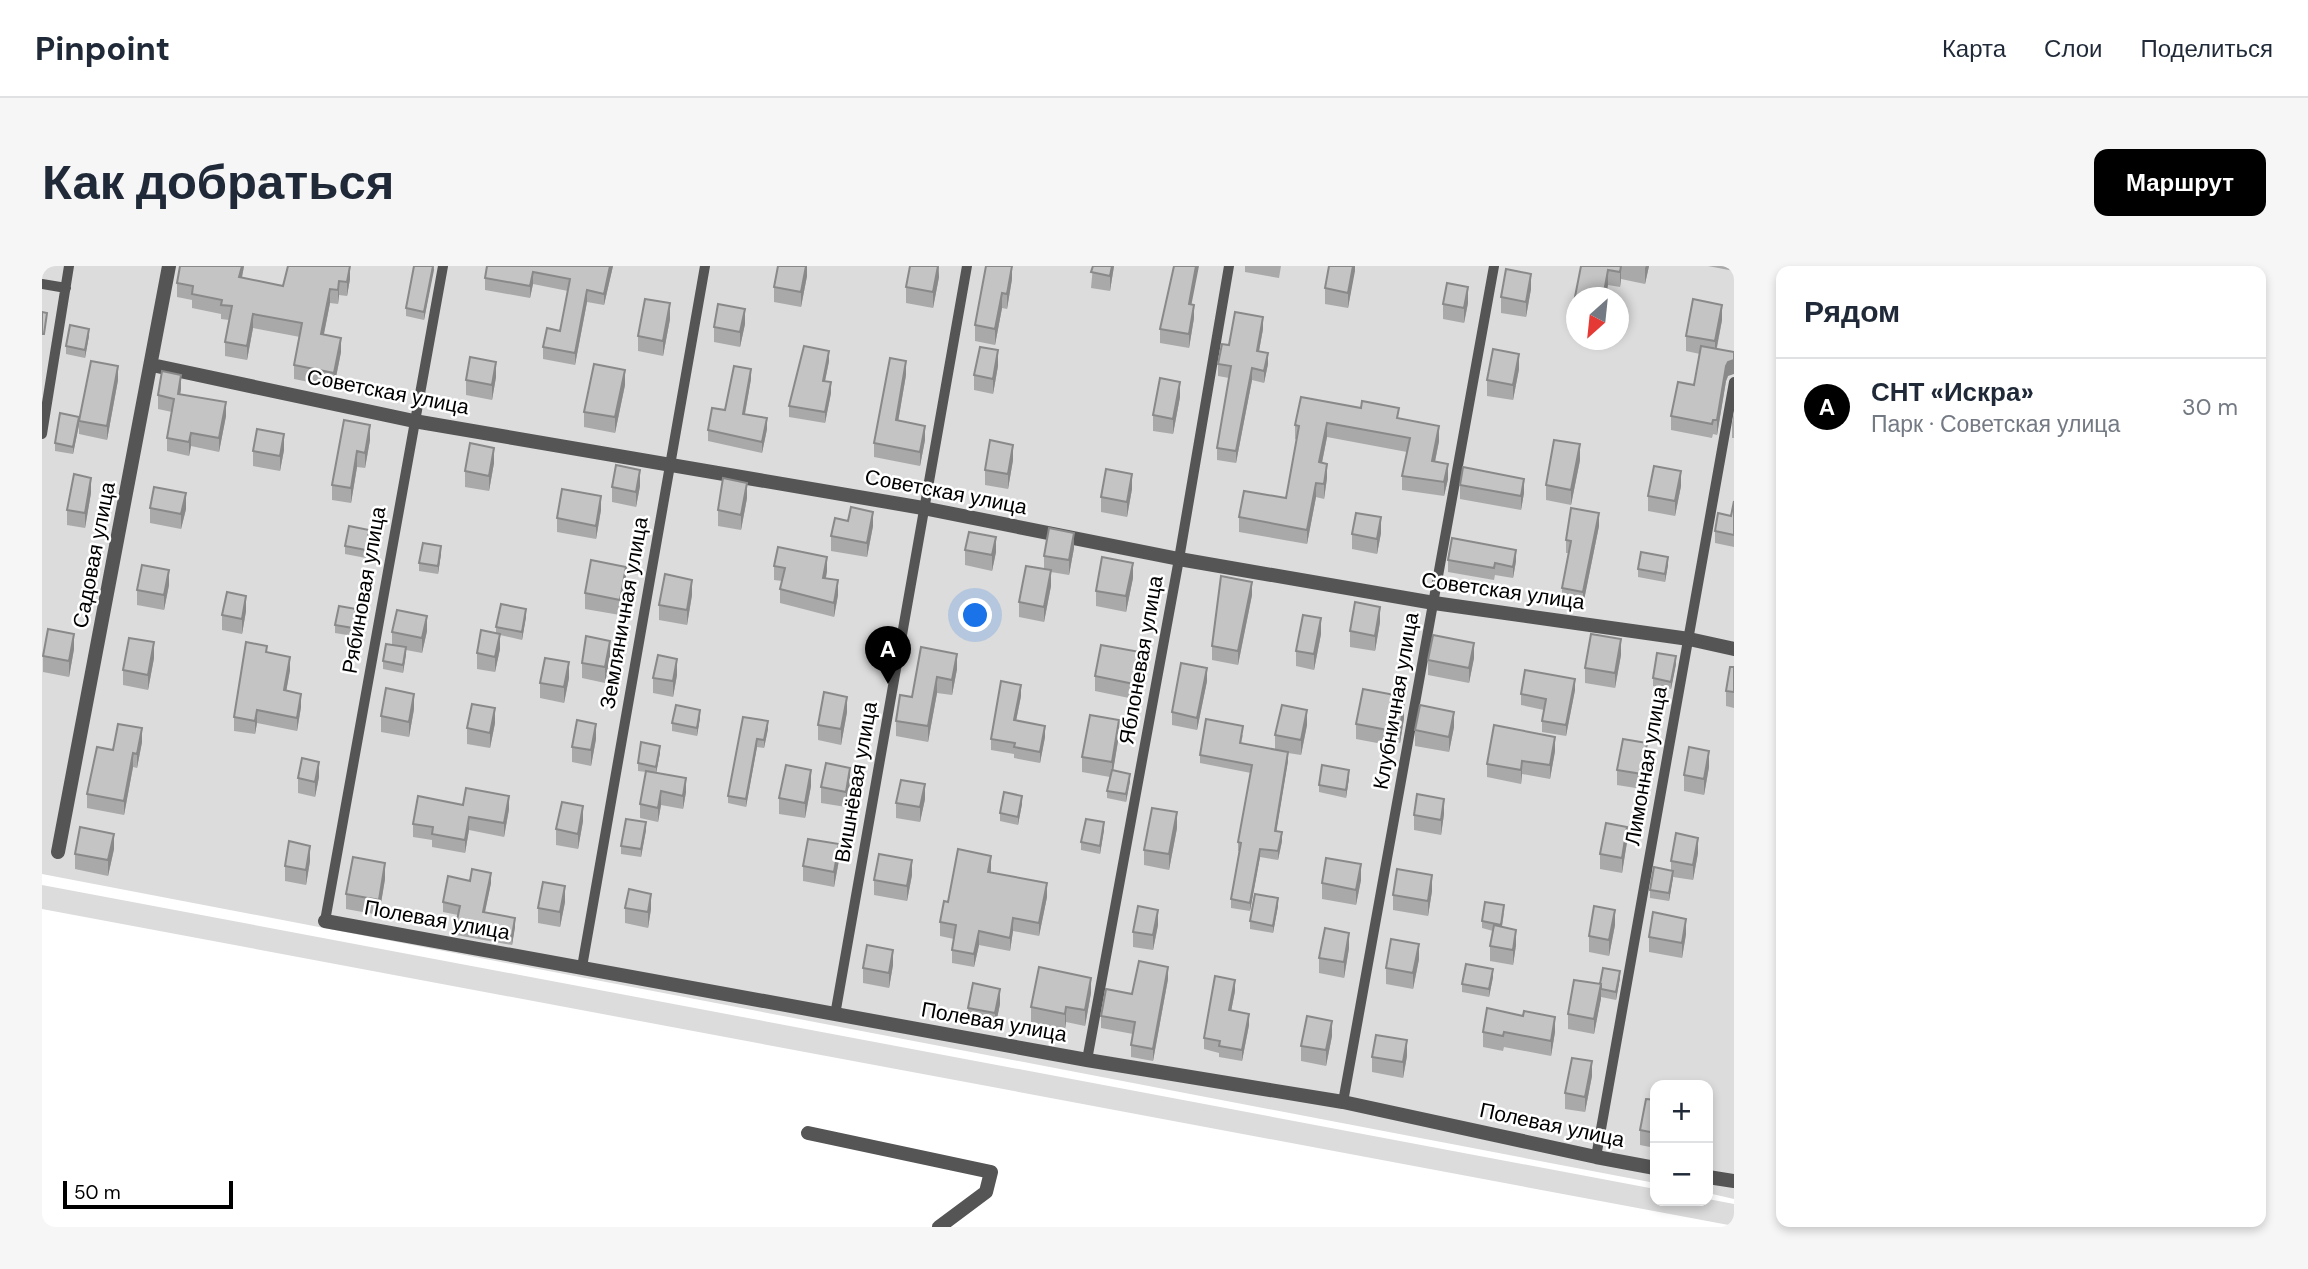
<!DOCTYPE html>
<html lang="ru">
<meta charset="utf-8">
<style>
:root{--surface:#fff;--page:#f6f6f7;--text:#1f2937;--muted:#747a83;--line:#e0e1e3;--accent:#000}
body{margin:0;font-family:"DM Sans",sans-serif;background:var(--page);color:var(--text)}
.controls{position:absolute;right:21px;bottom:21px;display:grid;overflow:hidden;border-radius:14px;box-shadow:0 4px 10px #0003}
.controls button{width:63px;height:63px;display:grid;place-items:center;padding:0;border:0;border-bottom:2px solid var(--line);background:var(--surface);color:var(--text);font:35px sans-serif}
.compass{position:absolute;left:1524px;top:21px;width:63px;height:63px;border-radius:50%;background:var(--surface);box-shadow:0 4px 10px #0003;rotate:207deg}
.scale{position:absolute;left:21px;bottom:18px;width:170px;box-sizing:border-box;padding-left:7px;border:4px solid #000;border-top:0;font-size:19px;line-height:24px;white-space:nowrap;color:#000;-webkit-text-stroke:5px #fff;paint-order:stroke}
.you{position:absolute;left:934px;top:350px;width:24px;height:24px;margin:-18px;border:5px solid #fff;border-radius:50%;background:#1a73e8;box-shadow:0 0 0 10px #1a73e833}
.badge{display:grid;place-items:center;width:46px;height:46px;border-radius:50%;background:var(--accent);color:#fff;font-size:23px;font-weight:700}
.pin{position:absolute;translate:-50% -58px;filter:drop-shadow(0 2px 4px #0008)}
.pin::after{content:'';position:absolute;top:37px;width:24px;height:21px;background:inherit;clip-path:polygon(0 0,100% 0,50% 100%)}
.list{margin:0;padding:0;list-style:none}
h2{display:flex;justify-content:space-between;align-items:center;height:91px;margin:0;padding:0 28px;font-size:30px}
h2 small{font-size:23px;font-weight:400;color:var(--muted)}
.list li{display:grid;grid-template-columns:46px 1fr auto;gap:21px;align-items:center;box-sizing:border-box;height:98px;padding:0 28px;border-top:2px solid var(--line)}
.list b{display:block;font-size:26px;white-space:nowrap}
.list p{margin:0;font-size:23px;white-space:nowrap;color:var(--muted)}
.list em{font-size:23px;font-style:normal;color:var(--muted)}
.map{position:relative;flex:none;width:1692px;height:961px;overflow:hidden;border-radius:14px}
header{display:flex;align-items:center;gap:42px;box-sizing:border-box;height:98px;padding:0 35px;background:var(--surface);border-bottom:2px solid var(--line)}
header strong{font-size:33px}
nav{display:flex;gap:38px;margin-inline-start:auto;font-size:24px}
.intro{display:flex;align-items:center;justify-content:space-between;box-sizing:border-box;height:168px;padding:0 42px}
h1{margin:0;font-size:49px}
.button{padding:18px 32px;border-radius:14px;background:var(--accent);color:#fff;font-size:24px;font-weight:700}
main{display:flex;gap:42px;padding:0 42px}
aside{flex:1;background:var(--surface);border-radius:14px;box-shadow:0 4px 10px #0003}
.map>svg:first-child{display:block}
.green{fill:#dcdcdc;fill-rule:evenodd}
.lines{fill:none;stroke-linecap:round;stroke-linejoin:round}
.service{stroke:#555;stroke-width:10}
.minor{stroke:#555;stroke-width:14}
.wall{fill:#a9a9a9}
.shaded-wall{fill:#898989}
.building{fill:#c4c4c4;stroke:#898989;stroke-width:2}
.labels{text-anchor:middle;stroke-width:5;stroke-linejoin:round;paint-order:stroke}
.street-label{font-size:21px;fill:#000;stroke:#fff}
</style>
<header>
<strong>Pinpoint</strong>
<nav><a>Карта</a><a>Слои</a><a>Поделиться</a></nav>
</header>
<div class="intro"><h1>Как добраться</h1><a class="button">Маршрут</a></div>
<main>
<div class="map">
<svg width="1692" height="961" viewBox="0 0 1692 961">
<rect width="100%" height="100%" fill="#fff"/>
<!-- green -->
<path class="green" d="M0,0H1692V933L1666,927V819H1613V917L0,608ZM1534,32H1576V74H1534Z
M0,619L1613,923V935H1666V933L1692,938V960L0,643Z"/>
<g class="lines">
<!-- service -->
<path class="service" d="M0,18L24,22
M0,168L27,0
M283,655L401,0
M540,701L663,0
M793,749L925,0
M1045,794L1137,293L1187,0
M1301,836L1452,0
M1554,891L1692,116"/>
<!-- minor -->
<path class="minor" d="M110,99L372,155L881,242L1137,293L1392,337L1647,373L1692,383
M16,586L127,0
M283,655L1045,794L1301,836L1554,891L1613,902
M766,867L949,906L944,926L897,961
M1666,911L1692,915"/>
</g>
<!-- wall -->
<path class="wall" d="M138,0H202L200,12L241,20L308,13L305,30L297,29L296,38L288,37L282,68L299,86L292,121L252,113V99L258,71L211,62L205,94L183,90V76L187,54L179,53V48L150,42V34L135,31V17Z
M392,0L382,54L364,50V42Z
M445,0H571L562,39L545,36L533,99L501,93V81L518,65L526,25L491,18L488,32L443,24V12Z
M765,0V10L759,41L732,36V21Z
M897,0V11L891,42L864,37V21Z
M1051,0H1072L1068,25L1049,22Z
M1203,0H1239L1237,12L1203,6Z
M1313,0L1306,42L1283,38V22Z
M1539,0H1607L1603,18L1579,13L1578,21L1566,19L1535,32V62L1530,61V46Z
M1666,0H1692V5Z
M970,13L965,43L960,42L953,79L933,75V59Z
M1489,23L1484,51L1459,47V31Z
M1426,37L1422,57L1401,53V38Z
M1150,38L1152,52L1147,82L1118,77V63Z
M628,53L621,90L596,85V70Z
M1680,54L1675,82L1686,110L1684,115L1675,169L1671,168L1670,172L1629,164V150L1652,119L1658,88L1644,85V70Z
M703,58L698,81L672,76V61Z
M1221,63L1217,85L1226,98L1222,117L1210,114L1194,197L1175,194V182L1187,112L1176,110V98L1187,79Z
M47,70L43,92L24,88V80Z
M787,95L783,115L789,127L783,157L747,151V140Z
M956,100L951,128L932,124V109Z
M1477,103L1471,134L1445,130V114Z
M864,109L856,155L883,174L878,200L832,191V177Z
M454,111L450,134L424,129V114Z
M709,113L703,148L725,163L720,187L666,175V164Z
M76,114L65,174L37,168V155Z
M583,119L573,167L542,161V146Z
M139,123L138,128L184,150L177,186L149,180L147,190L125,185V172L130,146L116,143V129Z
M1138,131L1131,168L1111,165V149Z
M1692,146V172H1690V157Z
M1357,152L1397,175L1393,196L1406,213L1402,230L1360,224V210L1365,186L1285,171L1280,197L1285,212L1282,233L1274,231L1265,278L1197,266V251L1244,232L1255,174L1253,173V159Z
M302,154L328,174L323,202L315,201L309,237L290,234V219Z
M37,159L31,188L13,185V177Z
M242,184L238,205L211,200V185Z
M971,194L966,223L943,219V204Z
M1538,194L1529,239L1504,234V219Z
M452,197L447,225L423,221V205Z
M1418,219L1482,227L1479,244L1418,233Z
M598,220L594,241L570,236V221Z
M1639,220L1633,250L1606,245V230Z
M1090,223L1085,251L1059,246V231Z
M49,227L43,262L25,259V244Z
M705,232L699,264L676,260V244Z
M1692,235V281L1673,277V265L1689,250Z
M108,242L144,243L139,263L108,257Z
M559,244L554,273L515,266V252Z
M831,260L825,291L789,285V270Z
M1557,260L1541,339L1520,335V322L1527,287H1524V274Z
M1339,267L1335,288L1310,283V268Z
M327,272L324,292L303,288V280Z
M1032,282L1027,309L1009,306V320L1002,356L977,351V336L1002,303V290Z
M923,284L954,286L950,305L923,299Z
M399,288L396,308L377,305V297Z
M1406,294L1474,295L1471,312L1453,309L1452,314L1406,306Z
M1626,299L1623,316L1596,311V303Z
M732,300L785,305L784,312L796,329L792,351L738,337V323L740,315L732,314Z
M1091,312L1084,346L1054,340V325Z
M584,316L578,349L543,343V327Z
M127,319L122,344L95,339V324Z
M650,329L645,359L617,354V339Z
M1210,329L1196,399L1170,394V380Z
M204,345L200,368L180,364V349Z
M314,351L311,370L293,367V359Z
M484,351L480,374L458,369V383L453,406L435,403V387L454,367V361Z
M1338,356L1333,385L1308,381V365Z
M385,365L380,387L364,384L361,407L341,403V395L350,379V366Z
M1279,368L1272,404L1254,400V385Z
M879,381L915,403L910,429L895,427L886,476L854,470V455L870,431Z
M32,383L27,411L1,406V390Z
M225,387L248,404L244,425L259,441L255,465L215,457L213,468L192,465V451Z
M1579,389L1573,422L1543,417V402Z
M568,390L563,417L540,412V397Z
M112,392L106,424L81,419V404Z
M1432,392L1427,417L1386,409V394Z
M1634,398L1629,423L1611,420V412Z
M1692,401V442L1684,440V425Z
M1098,402L1092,433L1053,425V410Z
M635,409L631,431L611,427V412Z
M527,412L522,437L498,432V417Z
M1165,415L1155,464L1130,459V446Z
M1533,424L1524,470L1500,466V455L1502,444L1479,439V428Z
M979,430L974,455L1003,471L998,497L972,492V488L949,484V473Z
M1358,436L1362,452L1358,477L1352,476L1351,480L1314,473V458Z
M372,443L367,471L339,466V450Z
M805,446L799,479L776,474V459Z
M701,451L726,463L722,482L715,481L704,541L686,537V530Z
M658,452L655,470L630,465V457Z
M453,457L448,482L425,478V462Z
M1265,459L1259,489L1246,487V495L1234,565L1240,575L1236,594L1218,591L1208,645L1189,642V633L1197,585H1196V576L1209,507L1158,497V489L1201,469L1199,477L1233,484V469Z
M1412,461L1407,486L1373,480V464Z
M1077,469L1071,504L1088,515L1084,536L1065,532V525L1068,511L1040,506V491Z
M554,473L549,500L530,496V481Z
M100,476L95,502L91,501L82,549L45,542V528L71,484Z
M1513,485L1508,513L1480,508L1479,518L1445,511V498Z
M618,487L614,507L644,526L641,543L619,539L616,556L598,552V538L604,506L596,505V497Z
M1605,492L1600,523L1575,519V504Z
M1667,501L1662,529L1642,525V509Z
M277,511L273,531L256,527V512Z
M1307,512L1304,532L1277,526V519Z
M808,517L804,541L779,537V521Z
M769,520L763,552L737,548V532Z
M883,533L878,556L854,552V537Z
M980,538L976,559L958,555V547Z
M421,539L467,543L462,571L427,564L423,587L390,581V574L371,571V558Z
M1402,548L1399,569L1372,564V549Z
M541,555L536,583L514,579V563Z
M1135,562L1127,604L1102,599V584Z
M604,564L599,591L579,588V580Z
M1062,564L1058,588L1039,584V576Z
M1585,576L1580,607L1558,603V588Z
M72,583L66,610L33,603V588Z
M1656,587L1651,614L1631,611L1627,635L1608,632V624L1629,604V595Z
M797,594L792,621L761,615V600Z
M268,595L264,619L243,615V600Z
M949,603V607L1005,631L997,670L971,665L968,685L937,679L932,701L910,697V684L912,673L898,670V656L906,636Z
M870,609L865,635L832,629V614Z
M343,613L337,649L304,643V628Z
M1319,614L1314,639L1280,633V617Z
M428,615L449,617L443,646L473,661L470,679L414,669V659L416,649L401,646V636Z
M1390,625L1386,650L1351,644V629Z
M523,636L518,661L496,657V642Z
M1236,640L1231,667L1208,663V655Z
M583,642L609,643L606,662L583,657Z
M1462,647L1460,661L1474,679L1471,699L1448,695V680L1451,665L1440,662V655Z
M1116,659L1111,684L1091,681V666Z
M1573,659L1567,690L1547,686V670Z
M1644,668L1640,692L1607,686V671Z
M1307,682L1302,712L1277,707V692Z
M1377,693L1371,723L1344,718V702Z
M851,699L847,722L821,717V702Z
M1451,711L1447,731L1420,726V718Z
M1578,712L1574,734L1559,731L1552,768L1526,763V748L1558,718Z
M1126,713L1111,795L1089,791V779L1091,768L1059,762V750L1090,728Z
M1193,725L1189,745L1207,759L1200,795L1177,791V787L1162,783V772Z
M1049,727L1043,760L1024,756L1023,763L989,757V741Z
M958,738L953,762L926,757V742Z
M1441,766H1513L1509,790L1462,781L1461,785L1441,781Z
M1290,770L1284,800L1259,795V780Z
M1365,790L1361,812L1330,806V791Z
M1550,810L1543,846L1523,843V827Z
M1613,834V882L1598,879V864Z"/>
<!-- shaded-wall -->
<path class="shaded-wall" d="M200,0H202L197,25V11Z
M308,0V13L305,30V16Z
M391,0L392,4L382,54V46Z
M568,0H571L562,39V28Z
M764,0H765V10L759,41V26Z
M896,0L897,11L891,42V26Z
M970,0V13L965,43V28Z
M1070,0H1072L1068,25V10Z
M1154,0H1157L1147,51V38Z
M1311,0H1313V5L1306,42V27Z
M1579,0V13L1578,21V6Z
M1604,0H1607L1603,18V2Z
M1566,4V19L1564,32H1561Z
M491,6V18L488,32V20Z
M1489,8V23L1484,51V36Z
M297,15V29L296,38V24Z
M1426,21V37L1422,57V42Z
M288,23V37L279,82V68Z
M545,24V36L533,99V87Z
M960,27V42L953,79V63Z
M628,37V53L621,90V75Z
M1152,39V52L1147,82V68Z
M1680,39V54L1673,90V75Z
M703,43V58L698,81V66Z
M211,48V62L205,94V80Z
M1221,51V63L1215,96V85Z
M47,63V70L43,92V84Z
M299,72V86L292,121V107Z
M956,84V100L951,128V113Z
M787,85V95L781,125V115Z
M1226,87V98L1222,117V105Z
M1477,88V103L1471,134V119Z
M1692,94V108L1686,110L1684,115L1675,169V154L1684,100L1686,96Z
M864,95V109L854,168V154Z
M454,96V111L450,134V119Z
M76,100V114L65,174V160Z
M1210,102V114L1194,197V185Z
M709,103V113L701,158V148Z
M583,104V119L573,167V151Z
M139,109V123L136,142V128Z
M789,116V127L783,157V146Z
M1138,116V131L1131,168V153Z
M184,136V150L177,186V172Z
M37,151V159L31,188V181Z
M725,152V163L720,187V176Z
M1285,157V171L1277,211V196Z
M328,159V174L323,202V187Z
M883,160V174L878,200V186Z
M1397,160V175L1390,210V195Z
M149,167V180L147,190V176Z
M242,168V184L238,205V190Z
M1538,178V194L1529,239V224Z
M971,179V194L966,223V208Z
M452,182V197L447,225V210Z
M315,185V201L309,237V222Z
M1285,198V212L1282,233V218Z
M1406,198V213L1402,230V216Z
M598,204V220L594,241V226Z
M1639,205V220L1633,250V235Z
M1090,208V223L1085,251V236Z
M49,212V227L43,262V247Z
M1482,213V227L1479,244V230Z
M705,217V232L699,264V249Z
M1274,217V231L1265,278V264Z
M144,227V243L139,263V248Z
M559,230V244L554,273V260Z
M831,246V260L825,291V277Z
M1557,247V260L1541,339V326Z
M1339,251V267L1335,288V273Z
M327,264V272L324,292V284Z
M1032,267V282L1027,309V294Z
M954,271V286L950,305V289Z
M399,280V288L396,308V300Z
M1474,284V295L1471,312V301Z
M785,291V305L781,326V312Z
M1626,291V299L1623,316V308Z
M1091,297V312L1084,346V330Z
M584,301V316L578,349V334Z
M127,304V319L122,344V329Z
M1009,304V320L1002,356V341Z
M650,314V329L645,359V344Z
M796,314V329L792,351V337Z
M1210,316V329L1196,399V385Z
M204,330V345L200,368V353Z
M1338,341V356L1333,385V370Z
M314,343V351L311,370V362Z
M484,343V351L480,374V366Z
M385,350V365L380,387V372Z
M1279,352V368L1272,404V388Z
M32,368V383L27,411V395Z
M458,368V383L453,406V391Z
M1579,373V389L1573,422V407Z
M568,375V390L563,417V401Z
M112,376V392L106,424V409Z
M1432,377V392L1427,417V402Z
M364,381V389L361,407V399Z
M1098,386V402L1092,433V418Z
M915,388V403L910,429V414Z
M1634,390V398L1629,423V416Z
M248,391V404L242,438V424Z
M635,393V409L631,431V415Z
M527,396V412L522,437V421Z
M1165,402V415L1155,464V452Z
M895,411V427L886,476V460Z
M1533,413V424L1524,470V459Z
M979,419V430L972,465V454Z
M259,428V441L255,465V452Z
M372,428V443L367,471V456Z
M805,431V446L799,479V463Z
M1362,436V452L1358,477V462Z
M453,442V457L448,482V467Z
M215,444V457L213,468V455Z
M658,444V452L655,470V462Z
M1265,444V459L1259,489V474Z
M1412,446V461L1407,486V471Z
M1077,454V469L1070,512V496Z
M726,455V463L722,482V474Z
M554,458V473L549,500V484Z
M1003,460V471L998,497V486Z
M100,462V476L95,502V488Z
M1513,471V485L1508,513V499Z
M715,473V481L704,541V533Z
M1605,477V492L1600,523V508Z
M618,480V487L614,508V501Z
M1667,485V501L1662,529V513Z
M1246,486V495L1233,574V565Z
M91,487V501L82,549V535Z
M1480,495V508L1479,518V504Z
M277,496V511L273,531V516Z
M808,502V517L804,541V526Z
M769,504V520L763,552V537Z
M1307,504V512L1304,532V524Z
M1088,508V515L1084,536V528Z
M644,512V526L641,543V530Z
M883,518V533L878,556V541Z
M619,525V539L616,556V542Z
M467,530V543L462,571V557Z
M980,530V538L976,559V551Z
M1402,533V548L1399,569V554Z
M541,540V555L536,583V568Z
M1135,546V562L1127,604V588Z
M427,551V564L423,587V574Z
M604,556V564L599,591V583Z
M1062,556V564L1058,588V580Z
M1585,561V576L1580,607V592Z
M1240,566V575L1236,594V585Z
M72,568V583L66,610V594Z
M1656,572V587L1651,614V599Z
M797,578V594L792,621V606Z
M268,580V595L264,619V604Z
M1218,583V591L1208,645V637Z
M949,590V603L946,620V606Z
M870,594V609L865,635V620Z
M343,597V613L337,649V634Z
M1319,598V614L1314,639V624Z
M1631,605V612L1627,635V627Z
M449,607V617L441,655V646Z
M1390,609V625L1386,650V635Z
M1005,617V631L997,670V657Z
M523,620V636L518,661V646Z
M609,628V643L606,662V646Z
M1236,632V640L1231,667V660Z
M1116,644V659L1111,684V669Z
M1573,644V659L1567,690V674Z
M473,652V661L470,679V670Z
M971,652V665L968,685V672Z
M1644,653V668L1640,692V677Z
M1474,664V679L1471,699V684Z
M937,665V679L932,701V688Z
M1307,667V682L1302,712V696Z
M1377,678V693L1371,723V707Z
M851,684V699L847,722V707Z
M1126,701V713L1111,795V783Z
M1451,703V711L1447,731V723Z
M1578,705V712L1574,734V726Z
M1049,712V727L1043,760V744Z
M1193,714V725L1187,756V744Z
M1559,718V733L1552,768V753Z
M958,723V738L953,762V747Z
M1024,741V756L1023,763V748Z
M1207,748V759L1200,795V784Z
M1513,751V766L1509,790V775Z
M1290,755V770L1284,800V784Z
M1365,774V790L1361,812V796Z
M1550,795V810L1543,846V831Z"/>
<!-- building -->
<path class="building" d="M138,0H200L197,11L241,20L246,0H308L305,16L297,15L296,24L288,23L279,68L299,72L292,107L252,99L260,57L211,48L205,80L183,76L190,40L179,39L180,34L150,28L151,20L135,17Z
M372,0H391L382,46L364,42Z
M445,0H568L562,28L545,24L533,87L501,81L505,62L518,65L528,13L491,6L488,20L443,12Z
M736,0H764L759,26L732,21Z
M868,0H896L891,26L864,21Z
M944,0H970L965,28L960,27L953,63L933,59Z
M1051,0H1070L1068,10L1049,6Z
M1132,0H1154L1147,38L1152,39L1147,68L1118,63Z
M1287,0H1311L1306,27L1283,22Z
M1539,0H1579L1578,6L1566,4L1561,32H1535V46H1530Z
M1464,3L1489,8L1484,36L1459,31Z
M1405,17L1426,21L1422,42L1401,38Z
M603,33L628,37L621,75L596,70Z
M1651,33L1680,39L1673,75L1644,70Z
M676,38L703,43L698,66L672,61Z
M0,46L5,47L2,68H0Z
M1193,46L1221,51L1215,85L1226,87L1222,105L1210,102L1194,185L1175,182L1189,100L1176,98L1180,78L1187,79Z
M28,59L47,63L43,84L24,80Z
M762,80L787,85L781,115L789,116L783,146L747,140Z
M1659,80L1692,86V94L1686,96L1684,100L1675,154H1671L1670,158L1629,150L1636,116L1652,119Z
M938,81L956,84L951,113L932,109Z
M1451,83L1477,88L1471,119L1445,114Z
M428,91L454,96L450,119L424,114Z
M848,92L864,95L854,154L883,160L878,186L832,177Z
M49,95L76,100L65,160L37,155Z
M552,98L583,104L573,151L542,146Z
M692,100L709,103L701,148L725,152L720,176L666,164L670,142L683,144Z
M120,105L139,109L136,128L184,136L177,172L149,167L147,176L125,172L132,133L116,129Z
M1118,112L1138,116L1131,153L1111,149Z
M1259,131L1319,142L1320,135L1357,142L1355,152L1397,160L1390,195L1406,198L1402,216L1360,210L1368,172L1285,157L1277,196L1285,198L1282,218L1274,217L1265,264L1197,251L1202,225L1244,232L1257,160L1253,159Z
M18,147L37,151L31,181L13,177Z
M302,154L328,159L323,187L315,185L309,222L290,219Z
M215,163L242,168L238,190L211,185Z
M948,174L971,179L966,208L943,204Z
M1512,174L1538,178L1529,224L1504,219Z
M428,177L452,182L447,210L423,205Z
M574,199L598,204L594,226L570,221Z
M1612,200L1639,205L1633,235L1606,230Z
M1421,201L1482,213L1479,230L1418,219Z
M1064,203L1090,208L1085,236L1059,231Z
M32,208L49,212L43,247L25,244Z
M681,212L705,217L699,249L676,244Z
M112,221L144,227L139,248L108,242Z
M520,223L559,230L554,260L515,252Z
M1692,235V269L1673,265L1676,247L1689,250Z
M809,241L831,246L825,277L789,270L793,252L806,255Z
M1529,242L1557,247L1541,326L1520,322L1529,275L1524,274Z
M1314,247L1339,251L1335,273L1310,268Z
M307,260L327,264L324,284L303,280Z
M1007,262L1032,267L1027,294L1002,290Z
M927,266L954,271L950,289L923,284Z
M1410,272L1474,284L1471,301L1453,297L1452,302L1406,294Z
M381,277L399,280L396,300L377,297Z
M736,281L785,291L781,312L796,314L792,337L738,323L743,302L732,300Z
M1599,286L1626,291L1623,308L1596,303Z
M1060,291L1091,297L1084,330L1054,325Z
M549,294L584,301L578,334L543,327Z
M100,299L127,304L122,329L95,324Z
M984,300L1009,304L1002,341L977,336Z
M623,308L650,314L645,344L617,339Z
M1179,310L1210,316L1196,385L1170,380Z
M185,326L204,330L200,353L180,349Z
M1313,336L1338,341L1333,370L1308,365Z
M459,338L484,343L480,366L454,361Z
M297,340L314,343L311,362L293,359Z
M355,344L385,350L380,372L350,366Z
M1261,349L1279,352L1272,388L1254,385Z
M6,363L32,368L27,395L1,390Z
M439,364L458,368L453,391L435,387Z
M1549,368L1579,373L1573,407L1543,402Z
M1391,369L1432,377L1427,402L1386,394Z
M544,370L568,375L563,401L540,397Z
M87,372L112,376L106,409L81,404Z
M204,376L225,380L224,386L248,391L242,424L259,428L255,452L215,444L213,455L192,451Z
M344,378L364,381L361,399L341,395Z
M1059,379L1098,386L1092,418L1053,410Z
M879,381L915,388L910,414L895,411L886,460L854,455L858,429L870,431Z
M1615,387L1634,390L1629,416L1611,412Z
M616,389L635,393L631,415L611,412Z
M503,392L527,396L522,421L498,417Z
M1139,397L1165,402L1155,452L1130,446Z
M1688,401H1692V426L1684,425Z
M1483,404L1533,413L1524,459L1500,455L1504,433L1479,428Z
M959,415L979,419L972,454L1003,460L998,486L972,481L973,477L949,473Z
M344,422L372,428L367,456L339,450Z
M1321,423L1358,430L1357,435L1362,436L1358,462L1352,461L1351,465L1314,458Z
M782,426L805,431L799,463L776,459Z
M430,438L453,442L448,467L425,462Z
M634,439L658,444L655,462L630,457Z
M1240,439L1265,444L1259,474L1233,469Z
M1378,439L1412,446L1407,471L1373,464Z
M1048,449L1077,454L1070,496L1040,491Z
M701,451L726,455L722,474L715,473L704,533L686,530Z
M1164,453L1201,460L1198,477L1246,486L1233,565L1240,566L1236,585L1218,583L1208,637L1189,633L1199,577L1196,576L1210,499L1158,489Z
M535,454L554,458L549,484L530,481Z
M76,458L100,462L95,488L91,487L82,535L45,528L55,481L71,484Z
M1452,459L1513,471L1508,499L1480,495L1479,504L1445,498Z
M1581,473L1605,477L1600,508L1575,504Z
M599,476L618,480L614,501L596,497Z
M1647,481L1667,485L1662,513L1642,509Z
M260,492L277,496L273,516L256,512Z
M784,497L808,502L804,526L779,521Z
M744,499L769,504L763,537L737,532Z
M1280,499L1307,504L1304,524L1277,519Z
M1070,504L1088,508L1084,528L1065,525Z
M604,505L644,512L641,530L619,525L616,542L598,538Z
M859,514L883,518L878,541L854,537Z
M424,522L467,530L462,557L427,551L423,574L390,568L391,561L371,558L376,530L421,539Z
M962,526L980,530L976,551L958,547Z
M1375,528L1402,533L1399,554L1372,549Z
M520,536L541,540L536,568L514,563Z
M1110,542L1135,546L1127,588L1102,584Z
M584,553L604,556L599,583L579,580Z
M1044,553L1062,556L1058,580L1039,576Z
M1564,557L1585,561L1580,592L1558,588Z
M38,561L72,568L66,594L33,588Z
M1634,567L1656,572L1651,599L1629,595Z
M766,573L797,578L792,606L761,600Z
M247,575L268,580L264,604L243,600Z
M916,583L949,590L946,606L1005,617L997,657L971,652L968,672L937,665L932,688L910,684L914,659L898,656L902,635L906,636Z
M837,588L870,594L865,620L832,614Z
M311,591L343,597L337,634L304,628Z
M1284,592L1319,598L1314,624L1280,617Z
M1612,601L1631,605L1627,627L1608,624Z
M430,603L449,607L441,646L473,652L470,670L414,659L418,640L401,636L406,610L428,615Z
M1355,603L1390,609L1386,635L1351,629Z
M501,616L523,620L518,646L496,642Z
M587,623L609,628L606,646L583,642Z
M1213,628L1236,632L1231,660L1208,655Z
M1443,636L1462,639L1459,659L1440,655Z
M1096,640L1116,644L1111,669L1091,666Z
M1552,640L1573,644L1567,674L1547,670Z
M1611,646L1644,653L1640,677L1607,671Z
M1452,659L1474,664L1471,684L1448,680Z
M1283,662L1307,667L1302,696L1277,692Z
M1349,673L1377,678L1371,707L1344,702Z
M825,679L851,684L847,707L821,702Z
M1097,695L1126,701L1111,783L1089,779L1093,756L1059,750L1064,723L1090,728Z
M1424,698L1451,703L1447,723L1420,718Z
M997,701L1049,712L1043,744L1024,741L1023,748L989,741Z
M1561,702L1578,705L1574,726L1559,723V718H1558Z
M1173,710L1193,714L1187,744L1207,748L1200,784L1177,780L1178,775L1162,772Z
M1532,714L1559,718L1552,753L1526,748Z
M931,717L958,723L953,747L926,742Z
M1445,742L1481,750L1482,745L1513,751L1509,775L1462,766L1461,770L1441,766Z
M1265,750L1290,755L1284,784L1259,780Z
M1334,769L1365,774L1361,796L1330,791Z
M1530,792L1550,795L1543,831L1523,827Z
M1604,833L1613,834V867L1598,864Z"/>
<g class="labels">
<!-- street labels -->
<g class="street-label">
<text transform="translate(346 126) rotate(11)" y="7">Советская улица</text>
<text transform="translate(904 226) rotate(11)" y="7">Советская улица</text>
<text transform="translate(52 289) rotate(-79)" y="7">Садовая улица</text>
<text transform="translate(322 324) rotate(-80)" y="7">Рябиновая улица</text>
<text transform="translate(1461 325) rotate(8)" y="7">Советская улица</text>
<text transform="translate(582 347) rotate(-80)" y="7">Земляничная улица</text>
<text transform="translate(1099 394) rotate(-80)" y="7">Яблоневая улица</text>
<text transform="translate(1354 435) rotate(-80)" y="7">Клубничная улица</text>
<text transform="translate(1604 500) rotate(-80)" y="7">Лимонная улица</text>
<text transform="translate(814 516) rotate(-80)" y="7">Вишнёвая улица</text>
<text transform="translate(395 654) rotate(10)" y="7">Полевая улица</text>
<text transform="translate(952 756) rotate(10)" y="7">Полевая улица</text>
<text transform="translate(1510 859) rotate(12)" y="7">Полевая улица</text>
</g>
</g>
</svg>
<div class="controls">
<button>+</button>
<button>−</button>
</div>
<svg class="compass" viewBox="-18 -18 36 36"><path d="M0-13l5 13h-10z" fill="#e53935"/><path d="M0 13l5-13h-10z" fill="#747a83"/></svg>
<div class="scale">50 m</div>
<div class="you"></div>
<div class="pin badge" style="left:846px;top:418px">A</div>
</div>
<aside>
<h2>Рядом<small></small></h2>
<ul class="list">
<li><span class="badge">A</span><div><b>СНТ «Искра»</b><p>Парк · Советская улица</p></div><em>30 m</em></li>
</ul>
</aside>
</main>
